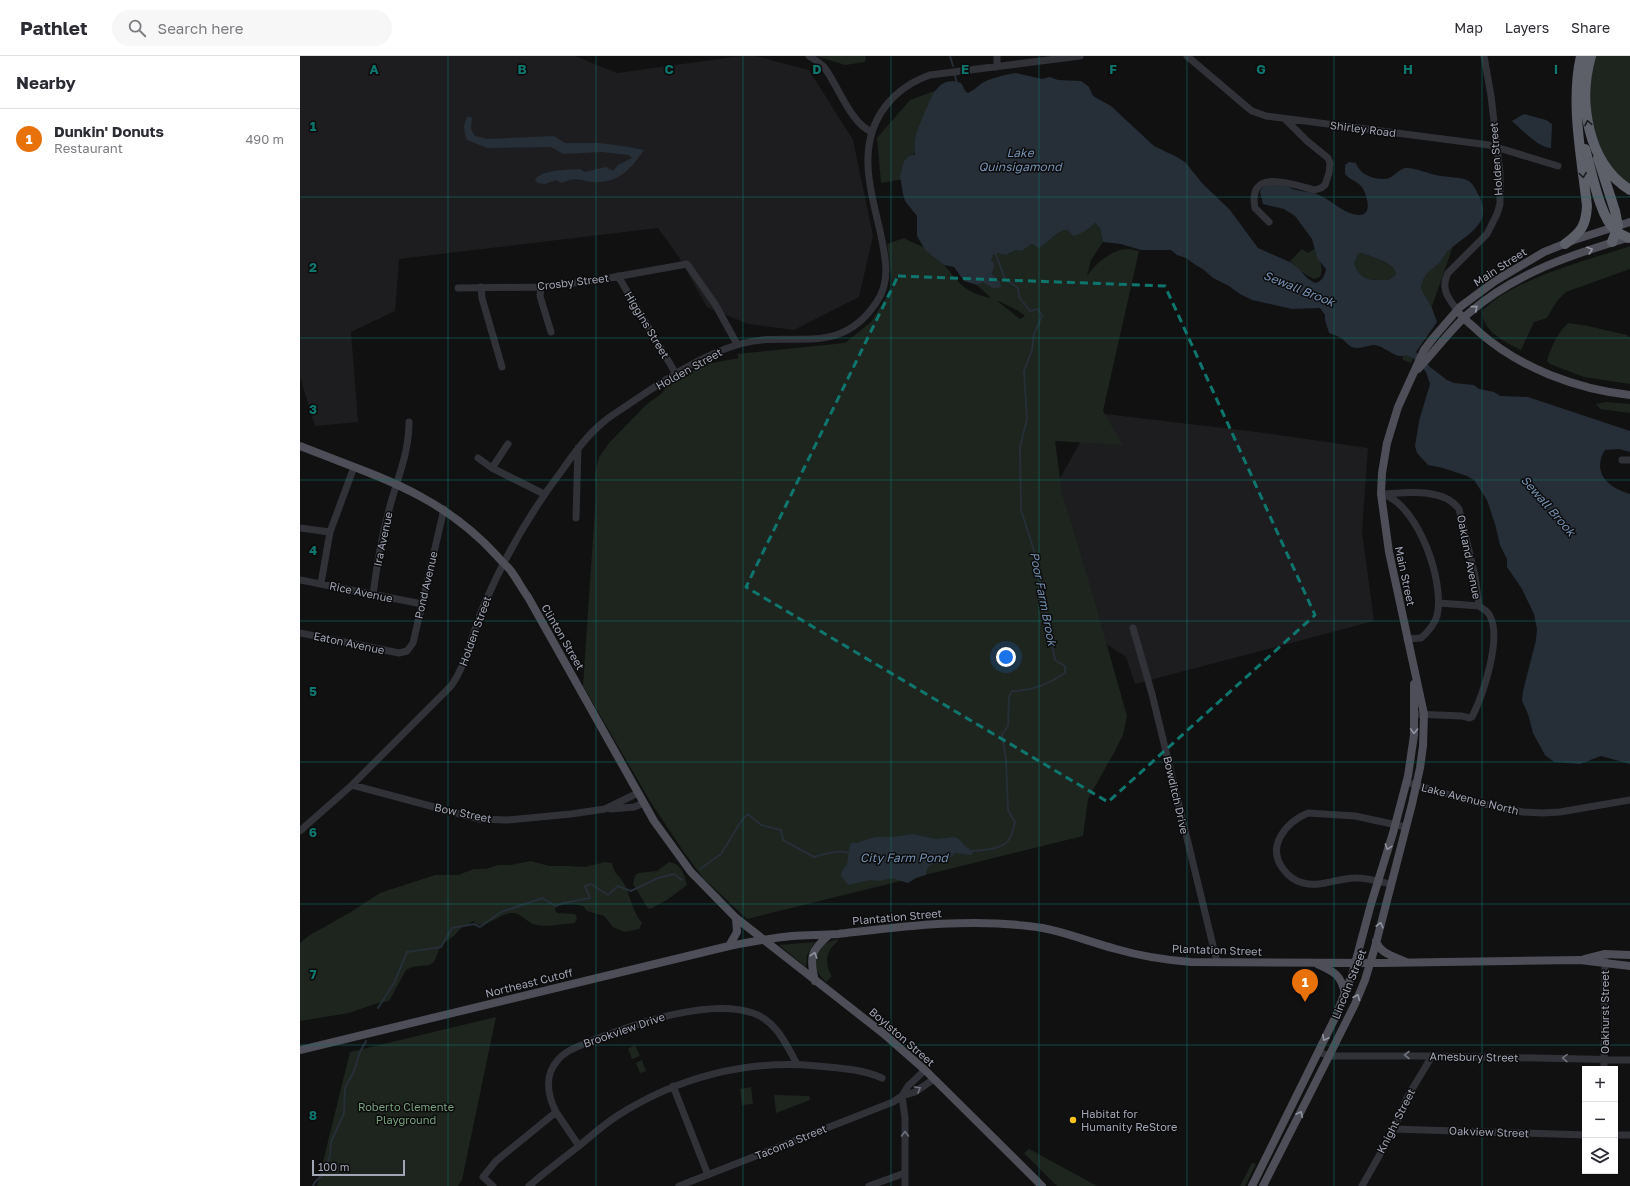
<!DOCTYPE html>
<meta charset="utf-8">
<style>
:root{--surface:#fff;--page:#f7f7f7;--text:#2b2b33;--muted:#7c7c81;--line:#e1e1e2;--accent:#8a7029}
body{margin:0;font-family:"Golos Text",sans-serif;background:var(--page);color:var(--text)}
.controls{position:absolute;right:12px;bottom:12px;display:grid;overflow:hidden;border-radius:0px;box-shadow:0 1px 3px #0004}
.controls button{width:36px;height:36px;display:grid;place-items:center;padding:0;border:0;border-bottom:1px solid var(--line);background:var(--surface);color:var(--text);font:20px sans-serif}
.scale{position:absolute;left:12px;bottom:10px;width:93px;box-sizing:border-box;padding-left:4px;border:2px solid #a1a5b4;border-top:0;font-size:11px;line-height:14px;white-space:nowrap;color:#a1a5b4;-webkit-text-stroke:3px #0c0c0d;paint-order:stroke}
.you{position:absolute;left:706px;top:601px;width:14px;height:14px;margin:-10px;border:3px solid #fff;border-radius:50%;background:#1a73e8;box-shadow:0 0 0 6px #1a73e833}
.badge{display:grid;place-items:center;width:26px;height:26px;border-radius:50%;background:var(--accent);color:#fff;font-size:13px;font-weight:700}
.pin{position:absolute;translate:-50% -33px;filter:drop-shadow(0 1px 2px #0008)}
.pin::after{content:'';position:absolute;top:21px;width:14px;height:12px;background:inherit;clip-path:polygon(0 0,100% 0,50% 100%)}
.list{margin:0;padding:0;list-style:none}
h2{display:flex;justify-content:space-between;align-items:center;height:52px;margin:0;padding:0 16px;font-size:17px}
h2 small{font-size:13px;font-weight:400;color:var(--muted)}
.list li{display:grid;grid-template-columns:26px 1fr auto;gap:12px;align-items:center;box-sizing:border-box;height:60px;padding:0 16px;border-top:1px solid var(--line)}
.list b{display:block;font-size:15px;white-space:nowrap}
.list p{margin:0;font-size:13px;white-space:nowrap;color:var(--muted)}
.list em{font-size:13px;font-style:normal;color:var(--muted)}
.icon{flex:none;width:22px;height:22px;fill:none;stroke:currentColor;stroke-width:2;stroke-linecap:round;stroke-linejoin:round}
.map{position:relative;flex:none;width:1330px;height:1130px;overflow:hidden}
header{display:flex;align-items:center;gap:24px;box-sizing:border-box;height:56px;padding:0 20px;background:var(--surface);border-bottom:1px solid var(--line)}
header strong{font-size:19px}
nav{display:flex;gap:22px;margin-inline-start:auto;font-size:14px}
.search{width:280px;height:36px;background:var(--page);display:flex;align-items:center;gap:10px;box-sizing:border-box;padding:0 14px;border-radius:22px;color:var(--muted);font-size:15px}
main{display:flex}
aside{flex:1;background:var(--surface)}
.map>svg:first-child{display:block}
.built{fill:#1d1d1f}
.green{fill:#1d251e;fill-rule:evenodd}
.water{fill:#262e37;fill-rule:evenodd}
.lines{fill:none;stroke-linecap:round;stroke-linejoin:round}
.stream{stroke:#262e37;stroke-width:2}
.minor{stroke:#313238;stroke-width:7}
.major{stroke:#4d4e57;stroke-width:8}
.highway{stroke:#5d5f69;stroke-width:10}
.oneway{stroke:#1c1d1f}
.oneway2{stroke:#9094a1}
.oneway3{stroke:#6f717c}
.marked{fill:none;stroke:#0f766e;stroke-width:3;stroke-dasharray:8 5;stroke-linejoin:round}
.grid{fill:none;stroke:#0f766e;stroke-width:1;stroke-opacity:0.55}
.poi-dot{fill:#ffc41c;stroke:#0c0c0d;stroke-width:1.5}
.labels{text-anchor:middle;stroke-width:3;stroke-linejoin:round;paint-order:stroke}
.street-label{font-size:11px;fill:#a1a5b4;stroke:#0c0c0d}
.park-label{font-size:11px;fill:#76a17c;stroke:#0c0c0d}
.poi-label{font-size:11px;fill:#a1a5b4;stroke:#0c0c0d;text-anchor:start}
.water-label{font-size:12px;font-style:italic;fill:#7491b3;stroke:#0c0c0d}
.grid-label{font-size:13px;text-anchor:middle;font-weight:bold;fill:#0f766e;stroke:#0c0c0d;stroke-width:3;stroke-linejoin:round;paint-order:stroke}
</style>
<header>
<strong>Pathlet</strong>
<div class="search"><svg class="icon" aria-label="search" viewBox="0 0 24 24"><circle cx="10" cy="10" r="6"/><path d="M15 15l6 6"/></svg>Search here</div>
<nav><a>Map</a><a>Layers</a><a>Share</a></nav>
</header>
<main>
<aside>
<h2>Nearby<small></small></h2>
<ul class="list">
<li><span class="badge" style="background:#e8710a">1</span><div><b>Dunkin' Donuts</b><p>Restaurant</p></div><em>490 m</em></li>
</ul>
</aside>
<div class="map">
<svg width="1330" height="1130" viewBox="0 0 1330 1130">
<rect width="100%" height="100%" fill="#111112"/>
<!-- built -->
<path class="built" d="M0,0H275L317,17L441,0H455L509,14L553,84L573,180L559,241L494,274L448,268L407,251L378,200L358,172L99,203L95,255L51,276L58,366L15,370L0,321Z
M797,357L957,376L1068,392L1062,476L1074,565L835,628L826,601L791,578L759,424Z"/>
<!-- green -->
<path class="green" d="M516,0H566L565,6L545,9Z
M1293,0H1330V129L1308,110L1291,69L1290,21Z
M637,34L605,123L581,127L577,82L610,44Z
M794,166L800,172L803,186L791,204L787,220C795,208 811,194 826,193C830,193 835,194 839,195L803,355L823,389L755,385L762,437L787,519L827,660L823,679L816,693L788,743L783,780L447,863L403,822L383,795L350,745L283,630L296,438L295,418L299,401L310,386L346,349L362,337L367,330L402,309L439,302L437,298L545,287L571,266L593,230L587,188L604,182C613,187 630,193 636,200C657,221 659,236 691,242L677,229L683,225L694,233L700,226L692,218L695,208L691,204L692,199L696,197L706,199L716,194L722,195L732,188L744,189C750,181 757,175 767,174L773,180ZM696,244L717,254L725,260L720,263Z
M1158,176L1116,296L1111,307L1103,304L1102,291L1119,222Z
M1330,190V213L1266,236L1257,245L1247,262L1234,266L1221,294C1206,287 1179,273 1183,254C1215,222 1286,205 1330,190Z
M1002,193L1008,197L1014,193C1020,200 1024,213 1020,221L1014,223C1004,218 997,213 990,205Z
M1062,197C1071,201 1096,207 1096,218L1089,224C1072,224 1061,226 1053,208L1058,198Z
M1268,267L1288,270L1327,279L1330,282V328L1284,321L1250,308L1247,305C1251,290 1257,278 1268,267Z
M1306,346L1330,348V357L1300,353L1296,348Z
M231,805L249,810H268L285,811L305,806L312,807C315,820 317,816 323,826C331,839 331,854 342,867L339,873L325,876L313,871L304,860L287,855L283,850L273,848L257,849L255,854L257,857L275,858L277,862L275,867C263,868 249,871 237,869C227,868 223,857 212,857C199,857 183,876 173,865L160,873L154,880L141,889L134,906L129,909L112,911L106,914L89,945L78,947L49,957L0,965V887L10,879L49,857L80,837L135,819H158L174,813H186L198,809H210Z
M369,806C380,807 385,819 387,829L367,844L350,853L347,851L333,828L335,820L338,817L357,815Z
M539,883C537,887 535,888 532,891C525,899 526,912 532,920L526,926C507,908 512,888 539,883Z
M515,886L507,899L506,911L479,889Z
M196,961L162,1124L158,1130H17L50,996Z
M335,989L340,1000L332,1003L328,993Z
M342,1004L346,1015L340,1017L336,1007Z
M451,1031L453,1048L442,1049L440,1033Z
M474,1039L509,1040L510,1044L476,1057Z
M729,1093L733,1095L797,1130H757L724,1097Z
M952,1107L956,1108L945,1130H940Z"/>
<!-- water -->
<path class="water" d="M716,17L742,23L750,21L758,24L781,25L789,31L793,40L811,50L854,90L877,101L885,106L902,127L930,154L958,192L992,207L999,213L1007,222L1015,227C1022,226 1025,219 1026,213L1017,202L1012,183L995,160L984,153L963,148L960,136C963,126 977,127 986,130C990,131 993,134 997,134C1005,136 1014,136 1021,140C1034,146 1044,158 1059,159C1074,159 1066,137 1062,131C1057,125 1050,124 1045,118V109L1049,106L1056,107C1057,110 1059,113 1061,115C1066,121 1082,125 1089,122C1096,119 1100,111 1108,112C1119,113 1129,118 1140,120C1148,121 1156,121 1164,123C1172,125 1175,132 1178,138C1195,168 1166,178 1148,195C1144,198 1143,204 1139,207C1130,216 1122,218 1121,233L1132,252L1137,266L1116,296L1130,311L1147,324L1154,327L1174,329L1179,333L1194,336L1200,340L1228,341L1330,375V396L1319,393L1305,394C1303,397 1302,399 1301,403C1296,422 1313,433 1330,438V708L1301,700L1280,708L1254,706L1245,699L1233,677L1228,658L1222,645L1223,635L1236,584L1237,573L1234,558L1222,533L1207,511V503L1200,489L1195,468L1187,444L1174,424L1167,420L1143,412L1128,409L1117,397L1115,390L1119,365L1130,328L1126,316L1113,302L1106,299C1095,304 1086,290 1074,289C1067,289 1059,295 1050,290C1047,288 1044,284 1041,282C1037,280 1033,278 1029,277L1025,264V259L1020,252L992,253L952,244L940,238L929,230L913,222L904,214L894,208L886,202L877,199L871,194H841L821,188L803,186L800,172L795,167C789,173 781,178 773,180L767,174C753,176 750,186 739,192L732,188L722,195L716,194L706,199L696,197L693,199L691,204L695,208L692,218L700,226L701,231L694,233L683,226L677,229L664,225L654,211L644,209L630,198L625,194L617,180V160L605,145L603,138L600,120L604,105L609,100L615,99C614,76 617,76 625,56C632,39 639,19 661,27L666,36L668,37C674,34 677,31 681,28C687,23 708,18 716,17ZM1062,197C1071,201 1096,207 1096,218L1089,224C1072,224 1061,226 1054,208L1058,198Z
M1224,58L1246,64L1252,68L1251,92C1240,93 1221,73 1212,65Z
M168,60L172,62L171,73L175,80L188,83L254,80L265,87H300L329,91L344,94C330,114 319,127 293,126C279,125 277,120 262,127L256,124L245,128L237,127L235,123C245,113 268,114 280,113L285,116L306,111L313,115L318,109L332,102L329,99L302,96L263,98L251,91L187,92L167,84C164,75 162,68 168,60Z
M613,778L636,783L653,781L658,782L666,791L673,795L672,799L655,797C652,800 649,804 645,806C635,810 629,803 626,819L616,822L608,827L591,822L580,825L571,824L548,829L541,820L542,815L547,808L550,788L554,786L556,787L575,781H593Z"/>
<g class="lines">
<!-- stream -->
<path class="stream" d="M650,0L653,10
M655,20L657,27
M671,795C680,795 699,793 706,787C712,782 713,773 715,766L708,754L706,704L702,678L708,670L709,641L712,635C732,635 749,628 765,617V610L755,604L736,501L721,454L720,391L727,363L724,315L732,294L734,278L742,260L738,253L730,255L719,241L718,232L705,223L696,199V195
M400,813L421,798L442,764L448,758L461,769L481,774L483,784L514,801C525,798 539,793 549,797
M78,952L94,927L107,896L141,891L152,872L174,868L180,871L201,856L243,842L255,850L264,847L290,842L285,830L291,828L308,839L318,830L331,835L358,822L374,818L382,824
M13,1130L15,1126L22,1119L30,1100L31,1086L44,1057L45,1032L54,1015L60,996L66,985"/>
<!-- minor -->
<path class="minor" d="M509,0C514,3 520,7 524,11C538,29 550,67 572,76
M887,0L947,51L952,55L966,60L1189,89L1258,110
M697,11V0
M969,166L955,152C947,110 994,129 1015,134L1021,132L1025,129L1029,117L1030,107L1028,102L1007,85L985,63
M318,220L376,318
M181,231L182,242L202,311
M241,231L240,240L251,276
M158,232L241,231L298,224L387,208L415,248L437,288
M1157,254C1148,242 1140,232 1148,217L1187,178L1197,158L1200,148V117L1191,40L1184,0
M178,402L192,412L244,438
M1322,404H1330
M192,412L208,388
M1081,438C1105,437 1143,431 1159,453L1175,520L1179,550C1183,553 1188,555 1190,560C1202,583 1183,639 1172,661L1169,662L1162,660L1114,658
M1085,439C1119,452 1145,526 1137,560C1134,569 1128,576 1121,582L1107,583
M276,462L278,392
M0,472L30,476
M0,524L122,548
M21,527L30,476L54,411
M73,539C77,506 83,474 92,443C100,416 109,394 109,366
M1139,547L1179,550
M833,572L852,638L917,906
M0,577L99,597L107,595L113,587L144,453
M1106,726L1174,746L1223,756L1242,757L1260,756L1330,744
M52,729L179,763L207,764L271,758L305,753L338,737
M311,753L334,751L344,747
M0,775L52,729L151,630C168,606 172,576 184,549C205,500 231,455 263,413C274,397 285,382 300,369C309,360 321,354 332,346C365,324 401,299 440,288C492,273 538,303 576,247C592,225 585,199 580,175C575,153 567,124 568,101C569,62 593,32 630,19L780,0
M1091,828C1080,826 1068,822 1058,822C1039,821 1022,832 1003,827C995,825 989,821 984,814C965,791 986,766 1008,757L1055,760L1106,771
M1019,996L1029,1000H1132L1330,1004
M1304,1013L1305,903
M373,1030L408,1119
M602,1040L605,1062V1130
M602,1040L608,1030L625,1014
M256,1056L279,1090
M1093,1073L1285,1079
M1315,1079H1330
M193,1130L183,1121L196,1105L256,1056C248,1040 244,1020 257,1005C266,993 283,989 296,983C338,967 409,942 453,957C476,965 486,988 497,1008
M229,1130C245,1116 262,1103 279,1090C291,1080 303,1069 317,1060C376,1022 446,1003 517,1010C538,1012 562,1013 582,1022
M379,1130L593,1046L602,1040L615,1036L634,1023
M569,1130L605,1117
M1062,1130L1092,1077L1108,1040L1132,1000"/>
<!-- major -->
<path class="major" d="M1161,259C1166,265 1173,270 1179,276C1220,312 1276,333 1330,339
M1118,313C1136,294 1150,274 1169,257C1215,217 1273,198 1330,181
M0,390C75,420 140,437 197,500C201,505 207,510 211,515C217,523 222,533 228,541L354,765L391,816L436,862L584,978L625,1014L742,1130
M1076,885C1080,898 1096,901 1106,906
M429,890L437,876L436,862
M1285,903L1305,898L1330,899
M1017,908C1034,916 1041,918 1045,938
M515,925C509,901 511,894 529,879
M0,994L429,890C450,886 471,882 492,880C507,879 522,879 538,878C600,871 665,862 728,870C759,873 786,885 816,893C840,900 865,904 891,906L1080,907L1280,904L1330,910
M952,1130L1035,962L1052,919L1071,848L1093,777L1108,720L1114,679V628
M963,1130L1029,1000L1055,948L1065,924L1075,891L1112,748L1120,712L1123,690L1124,658L1089,496L1081,438L1082,417L1087,387L1098,351L1124,294L1134,281L1160,251L1195,225L1244,196L1274,184L1330,166"/>
<!-- highway -->
<path class="highway" d="M1291,0C1278,45 1287,107 1330,134
M1285,93C1292,115 1299,159 1315,174C1318,178 1324,179 1328,182
M1298,102L1315,155L1318,170L1312,186
M1265,188C1281,176 1286,170 1287,150C1282,103 1270,47 1281,0"/>
</g>
<!-- one-way arrows -->
<defs><path id="oneway-chevron" d="M-2-3.5L2.5 0L-2 3.5" fill="none" stroke-width="1.6" stroke-linecap="round" stroke-linejoin="round"/></defs>
<g class="oneway">
<use href="#oneway-chevron" transform="translate(1288 67) rotate(-101)"/>
<use href="#oneway-chevron" transform="translate(1283 119) rotate(82)"/>
</g>
<g class="oneway2">
<use href="#oneway-chevron" transform="translate(1290 194) rotate(-19)"/>
<use href="#oneway-chevron" transform="translate(1175 252) rotate(-40)"/>
<use href="#oneway-chevron" transform="translate(1114 675) rotate(92)"/>
<use href="#oneway-chevron" transform="translate(1088 791) rotate(109)"/>
<use href="#oneway-chevron" transform="translate(1080 869) rotate(-76)"/>
<use href="#oneway-chevron" transform="translate(514 899) rotate(-73)"/>
<use href="#oneway-chevron" transform="translate(1057 941) rotate(-67)"/>
<use href="#oneway-chevron" transform="translate(1025 982) rotate(116)"/>
<use href="#oneway-chevron" transform="translate(1000 1058) rotate(-64)"/>
</g>
<g class="oneway3">
<use href="#oneway-chevron" transform="translate(1107 999) rotate(-180)"/>
<use href="#oneway-chevron" transform="translate(1265 1002) rotate(-179)"/>
<use href="#oneway-chevron" transform="translate(618 1033) rotate(-31)"/>
<use href="#oneway-chevron" transform="translate(605 1078) rotate(-90)"/>
</g>
<!-- marked area -->
<path class="marked" d="M598,220L865,230L1015,559L808,746L446,531Z"/>
<!-- grid -->
<path class="grid" d="M148,0V1130M296,0V1130M443,0V1130M591,0V1130M739,0V1130M887,0V1130M1034,0V1130M1182,0V1130M0,141H1330M0,282H1330M0,424H1330M0,565H1330M0,706H1330M0,848H1330M0,989H1330"/>
<!-- markers -->
<circle class="poi-dot" cx="773" cy="1064" r="4"/>
<g class="labels">
<!-- street labels -->
<g class="street-label">
<text transform="translate(1063 73) rotate(7)" y="4">Shirley Road</text>
<text transform="translate(1196 103) rotate(-94)" y="4">Holden Street</text>
<text transform="translate(1200 211) rotate(-33)" y="4">Main Street</text>
<text transform="translate(273 226) rotate(-7)" y="4">Crosby Street</text>
<text transform="translate(347 269) rotate(59)" y="4">Higgins Street</text>
<text transform="translate(389 313) rotate(-29)" y="4">Holden Street</text>
<text transform="translate(83 483) rotate(-78)" y="4">Ira Avenue</text>
<text transform="translate(1169 501) rotate(79)" y="4">Oakland Avenue</text>
<text transform="translate(1105 520) rotate(78)" y="4">Main Street</text>
<text transform="translate(126 529) rotate(-77)" y="4">Pond Avenue</text>
<text transform="translate(61 536) rotate(12)" y="4">Rice Avenue</text>
<text transform="translate(175 575) rotate(-70)" y="4">Holden Street</text>
<text transform="translate(263 581) rotate(60)" y="4">Clinton Street</text>
<text transform="translate(49 587) rotate(12)" y="4">Eaton Avenue</text>
<text transform="translate(876 739) rotate(77)" y="4">Bowditch Drive</text>
<text transform="translate(1170 743) rotate(14)" y="4">Lake Avenue North</text>
<text transform="translate(163 757) rotate(12)" y="4">Bow Street</text>
<text transform="translate(597 861) rotate(-5)" y="4">Plantation Street</text>
<text transform="translate(917 894) rotate(2)" y="4">Plantation Street</text>
<text transform="translate(229 927) rotate(-14)" y="4">Northeast Cutoff</text>
<text transform="translate(1049 928) rotate(-68)" y="4">Lincoln Street</text>
<text transform="translate(1305 956) rotate(-90)" y="4">Oakhurst Street</text>
<text transform="translate(324 974) rotate(-19)" y="4">Brookview Drive</text>
<text transform="translate(602 981) rotate(41)" y="4">Boylston Street</text>
<text transform="translate(1174 1001) rotate(1)" y="4">Amesbury Street</text>
<text transform="translate(1096 1065) rotate(-63)" y="4">Knight Street</text>
<text transform="translate(1189 1076) rotate(2)" y="4">Oakview Street</text>
<text transform="translate(491 1086) rotate(-22)" y="4">Tacoma Street</text>
</g>
<!-- park labels -->
<g class="park-label">
<text x="106" y="1055">Roberto Clemente<tspan x="106" dy="13">Playground</tspan></text>
</g>
<!-- poi labels -->
<g class="poi-label">
<text x="781" y="1062">Habitat for<tspan x="781" dy="13">Humanity ReStore</tspan></text>
</g>
<!-- water labels -->
<g class="water-label">
<text x="720" y="101">Lake<tspan x="720" dy="14">Quinsigamond</tspan></text>
<text transform="translate(999 233) rotate(22)" y="4">Sewall Brook</text>
<text transform="translate(1248 450) rotate(49)" y="4">Sewall Brook</text>
<text transform="translate(743 543) rotate(79)" y="4">Poor Farm Brook</text>
<text x="604" y="806">City Farm Pond</text>
</g>
</g>
<g class="grid-label">
<text x="74" y="18">A</text>
<text x="222" y="18">B</text>
<text x="369" y="18">C</text>
<text x="517" y="18">D</text>
<text x="665" y="18">E</text>
<text x="813" y="18">F</text>
<text x="961" y="18">G</text>
<text x="1108" y="18">H</text>
<text x="1256" y="18">I</text>
<text x="13" y="75">1</text>
<text x="13" y="216">2</text>
<text x="13" y="358">3</text>
<text x="13" y="499">4</text>
<text x="13" y="640">5</text>
<text x="13" y="781">6</text>
<text x="13" y="923">7</text>
<text x="13" y="1064">8</text>
</g>
</svg>
<div class="controls">
<button>+</button>
<button>−</button>
<button><svg class="icon" aria-label="layers" viewBox="0 0 24 24"><path d="M12 4l9 5-9 5-9-5zM3 14l9 5 9-5"/></svg></button>
</div>
<div class="scale">100 m</div>
<div class="you"></div>
<div class="pin badge" style="left:1005px;top:946px;background:#e8710a">1</div>
</div>
</main>
